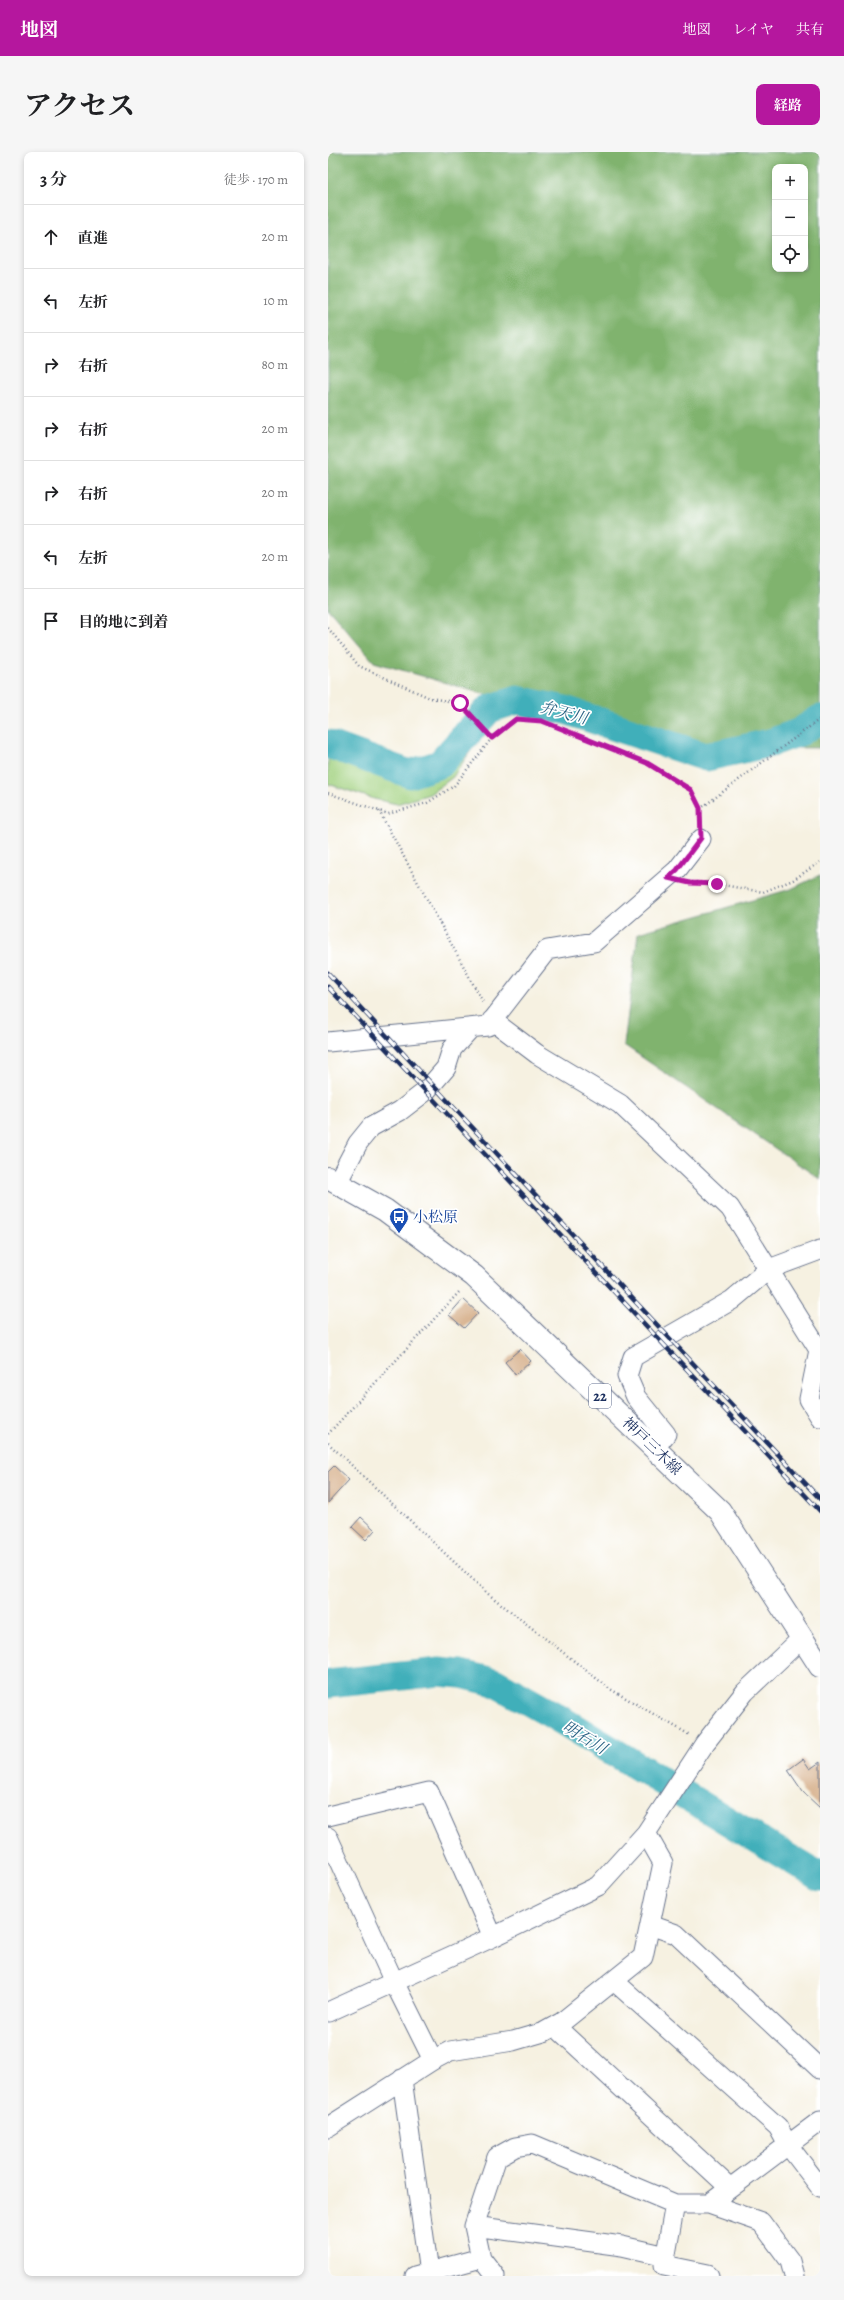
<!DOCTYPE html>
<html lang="ja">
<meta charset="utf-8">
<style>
:root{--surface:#fff;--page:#f6f6f6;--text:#202124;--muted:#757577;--line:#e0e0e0;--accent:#b5179e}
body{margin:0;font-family:Alegreya,"Noto Serif JP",serif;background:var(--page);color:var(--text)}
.controls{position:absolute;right:12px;top:12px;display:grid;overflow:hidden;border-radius:8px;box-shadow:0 2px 6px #0003}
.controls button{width:36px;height:36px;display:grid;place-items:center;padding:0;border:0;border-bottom:1px solid var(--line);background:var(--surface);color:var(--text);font:20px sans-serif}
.stop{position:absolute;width:12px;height:12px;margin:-9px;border:3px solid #b5179e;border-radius:50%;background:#fff}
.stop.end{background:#b5179e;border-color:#fff;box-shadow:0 1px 4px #0008}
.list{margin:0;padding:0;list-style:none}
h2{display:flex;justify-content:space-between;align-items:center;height:52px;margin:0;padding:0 16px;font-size:17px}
h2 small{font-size:13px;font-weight:400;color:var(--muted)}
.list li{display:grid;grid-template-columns:26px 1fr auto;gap:12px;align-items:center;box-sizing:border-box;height:64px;padding:0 16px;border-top:1px solid var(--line)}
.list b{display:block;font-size:15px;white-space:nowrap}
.list em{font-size:13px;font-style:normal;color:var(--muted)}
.icon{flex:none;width:22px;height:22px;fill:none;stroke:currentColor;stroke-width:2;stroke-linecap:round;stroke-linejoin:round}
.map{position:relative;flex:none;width:492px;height:2124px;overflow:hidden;border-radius:8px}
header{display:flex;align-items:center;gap:24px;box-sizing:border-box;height:56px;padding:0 20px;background:var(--accent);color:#fff}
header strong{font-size:19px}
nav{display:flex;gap:22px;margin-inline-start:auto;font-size:14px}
.intro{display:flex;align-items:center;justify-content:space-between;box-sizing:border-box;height:96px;padding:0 24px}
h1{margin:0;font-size:28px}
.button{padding:10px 18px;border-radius:8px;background:var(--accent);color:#fff;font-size:14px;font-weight:700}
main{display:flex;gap:24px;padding:0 24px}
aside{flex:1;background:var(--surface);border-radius:8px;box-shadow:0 2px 6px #0003}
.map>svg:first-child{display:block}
.green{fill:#a1d17f;stroke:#5e806e}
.forest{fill:#80b36e;stroke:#4e7166;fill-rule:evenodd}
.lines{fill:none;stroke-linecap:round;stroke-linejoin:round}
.river{stroke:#3fafba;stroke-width:29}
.building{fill:#d9b593}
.minor-casing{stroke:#68738c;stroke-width:21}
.major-casing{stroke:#68738c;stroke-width:24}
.path{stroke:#68738c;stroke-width:2.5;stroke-dasharray:1 3;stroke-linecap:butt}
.minor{stroke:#fff;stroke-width:19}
.major{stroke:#fff;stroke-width:22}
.rail-casing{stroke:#1b2f5e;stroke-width:4.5}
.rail{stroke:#fff;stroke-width:3;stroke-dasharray:9;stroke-linecap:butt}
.route{stroke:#b5179e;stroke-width:5}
.labels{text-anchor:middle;stroke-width:3.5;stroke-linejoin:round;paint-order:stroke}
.shield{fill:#fff;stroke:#5f6d8e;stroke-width:1}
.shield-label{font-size:14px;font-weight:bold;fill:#1b2f5e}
.transit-label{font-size:15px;fill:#164399;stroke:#fff;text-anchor:start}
.street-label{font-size:15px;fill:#1b2f5e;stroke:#fff}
.water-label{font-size:16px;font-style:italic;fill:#296283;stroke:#fff}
</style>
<header>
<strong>地図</strong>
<nav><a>地図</a><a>レイヤ</a><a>共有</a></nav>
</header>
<div class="intro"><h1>アクセス</h1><a class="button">経路</a></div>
<main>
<aside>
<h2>3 分<small>徒歩 · 170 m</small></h2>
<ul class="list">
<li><svg class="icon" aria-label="ahead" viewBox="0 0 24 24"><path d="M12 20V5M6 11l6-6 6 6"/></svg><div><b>直進</b></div><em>20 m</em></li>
<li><svg class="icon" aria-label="left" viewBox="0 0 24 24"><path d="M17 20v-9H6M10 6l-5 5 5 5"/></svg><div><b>左折</b></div><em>10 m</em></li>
<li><svg class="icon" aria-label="right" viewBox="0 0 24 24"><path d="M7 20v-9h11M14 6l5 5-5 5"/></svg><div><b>右折</b></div><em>80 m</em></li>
<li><svg class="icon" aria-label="right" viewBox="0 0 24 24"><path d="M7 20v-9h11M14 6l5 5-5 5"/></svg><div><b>右折</b></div><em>20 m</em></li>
<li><svg class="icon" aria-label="right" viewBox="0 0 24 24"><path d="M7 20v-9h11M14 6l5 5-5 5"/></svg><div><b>右折</b></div><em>20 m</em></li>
<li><svg class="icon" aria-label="left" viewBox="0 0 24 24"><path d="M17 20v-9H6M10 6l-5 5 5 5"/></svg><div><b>左折</b></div><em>20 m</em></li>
<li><svg class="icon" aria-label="arrive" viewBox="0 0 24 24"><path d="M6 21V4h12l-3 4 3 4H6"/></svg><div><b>目的地に到着</b></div></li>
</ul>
</aside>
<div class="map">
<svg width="492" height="2124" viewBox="0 0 492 2124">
<rect width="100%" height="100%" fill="#fff"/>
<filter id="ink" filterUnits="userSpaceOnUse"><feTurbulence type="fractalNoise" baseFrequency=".025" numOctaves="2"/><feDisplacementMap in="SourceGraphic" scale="8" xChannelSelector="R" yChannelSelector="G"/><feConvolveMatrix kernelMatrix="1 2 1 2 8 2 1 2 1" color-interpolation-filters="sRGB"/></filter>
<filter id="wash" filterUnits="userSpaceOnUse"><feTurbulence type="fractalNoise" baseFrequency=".012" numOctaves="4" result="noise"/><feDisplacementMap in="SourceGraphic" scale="16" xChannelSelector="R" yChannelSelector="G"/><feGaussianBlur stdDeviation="0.9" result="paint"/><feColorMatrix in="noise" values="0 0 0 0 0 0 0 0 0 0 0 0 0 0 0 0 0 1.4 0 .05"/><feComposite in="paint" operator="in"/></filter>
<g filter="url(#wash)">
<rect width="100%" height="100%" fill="#f6f1e1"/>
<!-- green -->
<path class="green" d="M147,578L154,582L125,625L102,642L69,652L46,647L0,632V603C31,614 86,639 116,616C128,607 137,589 147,578Z"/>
<!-- forest -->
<path class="forest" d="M0,0H492V596L335,594L46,510L0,457ZM447,15H477V117H447Z
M492,723V1027L296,893L310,781L463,737Z"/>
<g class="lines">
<!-- river -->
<path class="river" d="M0,592L82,622L112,612L161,557L189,548L237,558L378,605L442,591L472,580L492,567
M0,1532L111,1520L133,1522L166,1530L225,1563L492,1725"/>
</g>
<g id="blocks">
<!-- building -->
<path class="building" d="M135,1147L150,1161L136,1176L121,1163Z
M192,1197L203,1209L188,1223L177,1210Z
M6,1314L21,1328L0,1351V1320Z
M33,1365L47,1378L38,1388L24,1375Z
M475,1607L482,1617L492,1610V1656L475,1640L460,1618Z"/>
</g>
</g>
<g filter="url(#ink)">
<use href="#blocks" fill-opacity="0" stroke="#68738c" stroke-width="1"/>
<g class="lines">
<defs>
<path id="minor" d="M164,868L209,902L292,952L402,1056L491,1198L481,1247L492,1265
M0,890L160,874L219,798L266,790L349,718L373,687
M9,1031L30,991L43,975L72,959L98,939L118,916L124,897L143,876
M327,1296L338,1282L308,1245L299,1224L305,1205L404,1148L441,1117L492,1098
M0,1664L101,1640L165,1785
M0,1685L66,1830L105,1908
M322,1773L348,1782L492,1917
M286,1829L450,1975L460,1993L492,2035
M0,1860L165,1785L270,1734L318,1681L377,1591L417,1540L474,1486
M227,1874L402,2036
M74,1927L101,2121
M0,1975L105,1908L122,1899L185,1889L216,1880L234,1870L315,1805L335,1711L318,1681
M347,2052L336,2113L380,2122L381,2124
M381,2052L433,2070L462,2109L466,2124
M146,2074L294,2094L338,2104
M87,2124L153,2106
M167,2124L153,2106L146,2074L169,2005L187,1995L204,1992L347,2052H381L492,1969"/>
<path id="major" d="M0,1026L57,1058L146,1124L392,1359L492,1514"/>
</defs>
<!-- minor casing -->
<use href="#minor" class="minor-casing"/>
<!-- major casing -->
<use href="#major" class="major-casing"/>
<!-- path -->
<path class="path" d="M0,476L31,514L102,546L132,551L164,586
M0,641L60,662L99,651L126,634L164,586L188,567L214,569L319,611L363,638L372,657V670
M372,657L492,567
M51,659L156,852
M360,730L389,732L435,740L465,728L492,710
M0,1282L133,1138
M0,1291L159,1441L282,1537L362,1583"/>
<!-- minor -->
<use href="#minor" class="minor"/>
<!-- major -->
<use href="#major" class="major"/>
<defs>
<path id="rail" d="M0,821L492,1347
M0,835L492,1359"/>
</defs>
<!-- rail casing -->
<use href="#rail" class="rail-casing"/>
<!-- rail -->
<use href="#rail" class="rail"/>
</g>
</g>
<g class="lines" filter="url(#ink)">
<!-- route -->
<path class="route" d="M132,551L164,586L188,567L214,569L319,611L363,638L372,656L373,686L349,718L340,726L362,731L389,732"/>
</g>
<!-- icons -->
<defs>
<symbol id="bus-pin" viewBox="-11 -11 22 30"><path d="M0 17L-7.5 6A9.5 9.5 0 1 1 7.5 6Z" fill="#1a4fb4" stroke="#fff"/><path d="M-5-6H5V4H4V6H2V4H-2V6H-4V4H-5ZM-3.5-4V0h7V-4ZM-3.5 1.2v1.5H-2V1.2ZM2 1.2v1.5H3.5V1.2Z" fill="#fff"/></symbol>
</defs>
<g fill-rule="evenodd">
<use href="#bus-pin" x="60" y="1054" width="22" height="30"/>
</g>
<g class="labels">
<!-- shield labels -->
<rect class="shield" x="261" y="1232" width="22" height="24" rx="3"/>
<g class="shield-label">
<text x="272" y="1249">22</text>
</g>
<!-- transit labels -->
<g class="transit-label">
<text x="85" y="1070">小松原</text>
</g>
<!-- street labels -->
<g class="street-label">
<text transform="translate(324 1294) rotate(44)" y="5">神戸三木線</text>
</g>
<!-- water labels -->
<g class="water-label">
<text transform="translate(236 560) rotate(15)" y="6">弁天川</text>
<text transform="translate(257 1585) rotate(31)" y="6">明石川</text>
</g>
</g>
</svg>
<div class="controls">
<button>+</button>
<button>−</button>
<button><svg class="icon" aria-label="locate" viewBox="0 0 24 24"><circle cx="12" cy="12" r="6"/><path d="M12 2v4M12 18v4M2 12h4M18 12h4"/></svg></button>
</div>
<div class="stop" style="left:132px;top:551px"></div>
<div class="stop end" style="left:389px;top:732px"></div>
</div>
</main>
